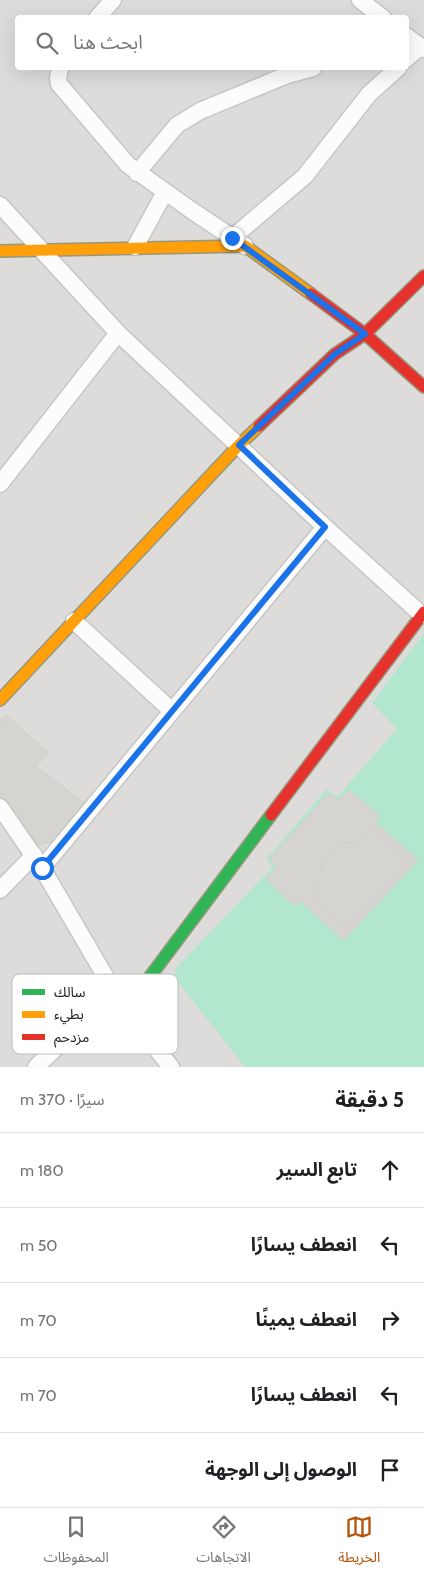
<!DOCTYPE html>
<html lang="ar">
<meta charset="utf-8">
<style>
:root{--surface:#fff;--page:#f2f2f2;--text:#202124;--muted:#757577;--line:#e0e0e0;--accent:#b45309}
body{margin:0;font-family:Cabin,"Noto Sans Arabic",sans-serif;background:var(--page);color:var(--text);direction:rtl}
.stop{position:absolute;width:15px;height:15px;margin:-11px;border:4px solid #1a73e8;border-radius:50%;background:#fff}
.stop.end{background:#1a73e8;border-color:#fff;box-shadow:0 1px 5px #0008}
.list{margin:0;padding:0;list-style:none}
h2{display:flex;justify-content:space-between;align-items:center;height:65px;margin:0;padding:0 20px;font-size:21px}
h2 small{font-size:16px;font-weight:400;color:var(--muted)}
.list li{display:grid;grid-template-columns:32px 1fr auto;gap:15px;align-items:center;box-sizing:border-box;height:75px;padding:0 20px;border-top:1px solid var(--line)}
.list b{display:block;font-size:19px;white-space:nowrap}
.list em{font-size:16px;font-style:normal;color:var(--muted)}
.icon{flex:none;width:28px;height:28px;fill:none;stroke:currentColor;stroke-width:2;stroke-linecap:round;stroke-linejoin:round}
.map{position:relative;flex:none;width:424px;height:1067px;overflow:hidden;direction:ltr}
.search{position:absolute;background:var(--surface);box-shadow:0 5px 20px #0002;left:15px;right:15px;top:15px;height:55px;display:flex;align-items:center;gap:12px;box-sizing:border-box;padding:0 18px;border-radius:5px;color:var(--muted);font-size:19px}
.sheet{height:440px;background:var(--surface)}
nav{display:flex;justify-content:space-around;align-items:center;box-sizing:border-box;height:70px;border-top:1px solid var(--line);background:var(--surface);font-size:14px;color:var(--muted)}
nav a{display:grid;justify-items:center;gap:2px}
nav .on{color:var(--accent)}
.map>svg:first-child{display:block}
.residential{fill:#dddcda;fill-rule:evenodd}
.pitch{fill:#b2e7ce}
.building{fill:#d6d4d1;stroke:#d1cdca}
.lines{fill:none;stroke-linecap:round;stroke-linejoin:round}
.street-casing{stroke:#c7c6c5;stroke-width:19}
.fast-casing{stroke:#98987f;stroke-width:14}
.slow-casing{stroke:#98987f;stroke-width:14}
.jam-casing{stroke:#98987f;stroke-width:14}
.street{stroke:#fcfcfc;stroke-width:16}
.fast{stroke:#30b455;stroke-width:11}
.slow{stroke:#ff9f0a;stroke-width:11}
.jam{stroke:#e5322d;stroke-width:11}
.route{stroke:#1a73e8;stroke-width:6}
.key{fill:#fff;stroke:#bcbcbc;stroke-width:1}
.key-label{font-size:14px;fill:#202020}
</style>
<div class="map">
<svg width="424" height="1067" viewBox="0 0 424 1067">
<rect width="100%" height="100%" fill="#eeece9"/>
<!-- residential -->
<path class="residential" d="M0,0H424V1067H0ZM18,18H406V68H18Z"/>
<!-- pitch -->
<path class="pitch" d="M424,633V1067H245L174,977L175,969L273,867L266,859L327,789L337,797L397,729L372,703Z"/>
<!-- building -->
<path class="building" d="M6,715L49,753L36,766L84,803L52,842L35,846L0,797V721Z
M349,790L380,816L375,822L418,860L344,940L299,900L295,906L266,879L277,867L269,859L329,793L339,800Z
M369,827L408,863L347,929L309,896L320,883V871L324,860L333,849L344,843L356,842Z"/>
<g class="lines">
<defs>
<path id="street" d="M360,0L383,18
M97,18L113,0
M406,36L424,49
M406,59L420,47
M60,68L58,78L59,84L128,165L191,210L245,246
M137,173L177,125L200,111L287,75L313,68
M0,205L118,333L0,484
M232,238L305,176L369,94L398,68
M135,247L165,192
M118,333L325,527L422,615
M74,621L172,711
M0,807L42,868L125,1010L171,1067
M42,868L325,527
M0,890L34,855
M36,1067L114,992"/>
<path id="fast" d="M125,1010L271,815"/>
<path id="slow" d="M0,251L245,246L311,294
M0,700L239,445L259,426"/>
<path id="jam" d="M311,294L365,334L424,387
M259,426L335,354L365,334L424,276
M271,815L424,612"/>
</defs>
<!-- street casing -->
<use href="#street" class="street-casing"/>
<!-- fast casing -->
<use href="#fast" class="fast-casing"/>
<!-- slow casing -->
<use href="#slow" class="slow-casing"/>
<!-- jam casing -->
<use href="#jam" class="jam-casing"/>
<!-- street -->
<use href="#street" class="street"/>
<!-- fast -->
<use href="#fast" class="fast"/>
<!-- slow -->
<use href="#slow" class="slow"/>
<!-- jam -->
<use href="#jam" class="jam"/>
</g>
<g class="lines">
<!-- route -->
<path class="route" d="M42,868L325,527L239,445L335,354L365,334L232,238"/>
</g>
<!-- legend -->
<rect x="12" y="974" width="166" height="80" rx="8" class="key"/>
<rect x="22" y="989" width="23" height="6" fill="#30b455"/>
<rect x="22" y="1011" width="23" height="7" fill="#ff9f0a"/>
<rect x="22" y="1034" width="23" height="6" fill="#e5322d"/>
<g class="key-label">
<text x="54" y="997">سالك</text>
<text x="54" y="1019">بطيء</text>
<text x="54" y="1042">مزدحم</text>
</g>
</svg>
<div class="stop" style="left:42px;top:868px"></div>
<div class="stop end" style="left:232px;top:238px"></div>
<div class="search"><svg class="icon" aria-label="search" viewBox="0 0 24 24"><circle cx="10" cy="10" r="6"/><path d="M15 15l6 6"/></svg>ابحث هنا</div>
</div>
<section class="sheet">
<h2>5 دقيقة<small>سيرًا · 370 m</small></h2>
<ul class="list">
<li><svg class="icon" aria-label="ahead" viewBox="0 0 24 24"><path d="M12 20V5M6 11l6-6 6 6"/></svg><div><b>تابع السير</b></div><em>180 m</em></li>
<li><svg class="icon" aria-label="left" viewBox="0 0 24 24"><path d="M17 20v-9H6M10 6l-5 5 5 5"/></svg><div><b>انعطف يسارًا</b></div><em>50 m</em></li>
<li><svg class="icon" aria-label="right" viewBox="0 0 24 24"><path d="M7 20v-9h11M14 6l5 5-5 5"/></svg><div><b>انعطف يمينًا</b></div><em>70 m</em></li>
<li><svg class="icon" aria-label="left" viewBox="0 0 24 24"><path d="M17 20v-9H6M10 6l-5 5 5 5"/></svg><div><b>انعطف يسارًا</b></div><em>70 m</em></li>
<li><svg class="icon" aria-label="arrive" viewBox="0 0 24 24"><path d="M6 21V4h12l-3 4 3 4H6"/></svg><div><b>الوصول إلى الوجهة</b></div></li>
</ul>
</section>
<nav>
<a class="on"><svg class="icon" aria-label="map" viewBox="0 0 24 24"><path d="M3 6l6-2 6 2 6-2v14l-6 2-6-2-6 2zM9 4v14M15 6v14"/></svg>الخريطة</a>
<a><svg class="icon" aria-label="directions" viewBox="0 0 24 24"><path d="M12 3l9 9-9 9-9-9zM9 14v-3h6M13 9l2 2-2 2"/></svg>الاتجاهات</a>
<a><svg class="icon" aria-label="saved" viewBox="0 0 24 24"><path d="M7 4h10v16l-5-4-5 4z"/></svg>المحفوظات</a>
</nav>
